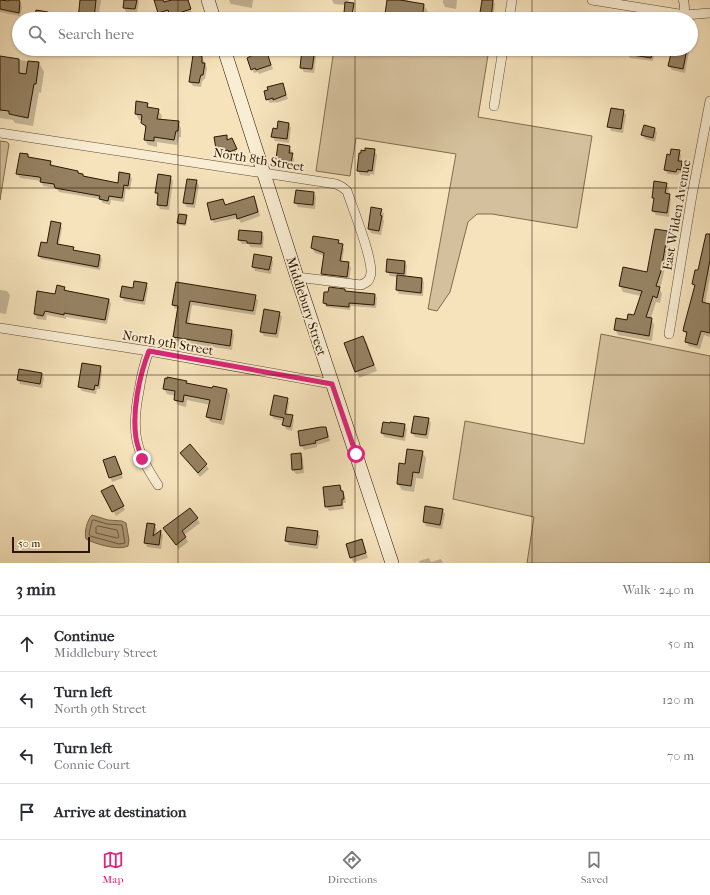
<!DOCTYPE html>
<meta charset="utf-8">
<style>
:root{--surface:#fff;--page:#f7f7f7;--text:#2b2b33;--muted:#7c7c81;--line:#e1e1e2;--accent:#db2777}
body{margin:0;font-family:"IM FELL French Canon",serif;background:var(--page);color:var(--text)}
.scale{position:absolute;left:12px;bottom:10px;width:78px;box-sizing:border-box;padding-left:4px;border:2px solid #2c1600;border-top:0;font-size:11px;line-height:14px;white-space:nowrap;color:#2c1600;-webkit-text-stroke:3px #f9edd3;paint-order:stroke}
.stop{position:absolute;width:12px;height:12px;margin:-9px;border:3px solid #db2777;border-radius:50%;background:#fff}
.stop.end{background:#db2777;border-color:#fff;box-shadow:0 1px 4px #0008}
.list{margin:0;padding:0;list-style:none}
h2{display:flex;justify-content:space-between;align-items:center;height:52px;margin:0;padding:0 16px;font-size:17px}
h2 small{font-size:13px;font-weight:400;color:var(--muted)}
.list li{display:grid;grid-template-columns:26px 1fr auto;gap:12px;align-items:center;box-sizing:border-box;height:56px;padding:0 16px;border-top:1px solid var(--line)}
.list b{display:block;font-size:15px;white-space:nowrap}
.list p{margin:0;font-size:13px;white-space:nowrap;color:var(--muted)}
.list em{font-size:13px;font-style:normal;color:var(--muted)}
.icon{flex:none;width:22px;height:22px;fill:none;stroke:currentColor;stroke-width:2;stroke-linecap:round;stroke-linejoin:round}
.map{position:relative;flex:none;width:710px;height:563px;overflow:hidden}
.search{position:absolute;background:var(--surface);box-shadow:0 1px 3px #0004;left:12px;right:12px;top:12px;height:44px;display:flex;align-items:center;gap:10px;box-sizing:border-box;padding:0 14px;border-radius:22px;color:var(--muted);font-size:15px}
.sheet{height:276px;background:var(--surface)}
nav{display:flex;justify-content:space-around;align-items:center;box-sizing:border-box;height:56px;border-top:1px solid var(--line);background:var(--surface);font-size:11px;color:var(--muted)}
nav a{display:grid;justify-items:center;gap:2px}
nav .on{color:var(--accent)}
.map>svg:first-child{display:block}
.green{fill:#d4c09c;stroke:#806b4e}
.water{fill:#b19d7c;stroke:#7c674a}
.shadow{fill:#0003}
.lines{fill:none;stroke-linecap:round;stroke-linejoin:round}
.shore{stroke:#6e5a3e;stroke-width:1}
.building{fill:#958162;stroke:#2c1600}
.street-casing{stroke:#5e492f;stroke-width:10}
.secondary-casing{stroke:#2c1600;stroke-width:14}
.street{stroke:#f9edd3;stroke-width:9}
.secondary{stroke:#f9edd3;stroke-width:13}
.route{stroke:#db2777;stroke-width:5}
.grid{fill:none;stroke:#2c1600;stroke-width:1;stroke-opacity:0.55}
.labels{text-anchor:middle;stroke-width:3.5;stroke-linejoin:round;paint-order:stroke}
.street-label{font-size:13px;fill:#2c1600;stroke:#f9edd3}
</style>
<div class="map">
<svg width="710" height="563" viewBox="0 0 710 563">
<rect width="100%" height="100%" fill="#f6e3bc"/>
<filter id="stains"><feTurbulence type="fractalNoise" baseFrequency=".005" numOctaves="4"/><feColorMatrix values="0 0 0 0 .2 0 0 0 0 .09 0 0 0 0 .02 0 0 0 .5 -.17"/></filter>
<radialGradient id="worn" r=".72"><stop offset=".6" stop-color="#630" stop-opacity="0"/><stop offset="1" stop-color="#630" stop-opacity=".3"/></radialGradient>
<!-- green -->
<path class="green" d="M334,49H489L478,117L592,136L577,228L492,214H477L468,222L450,292L437,311L428,309L456,154L356,138L350,176L316,171Z
M0,141L7,142L9,144L0,200Z
M601,334L710,356V563H527L534,517L453,499L465,421L584,444Z"/>
<!-- water -->
<path class="water" d="M92,515L108,520L122,521L126,523L129,540L128,546C119,551 95,544 86,539C84,533 87,520 92,515Z"/>
<!-- shadow -->
<path class="shadow" d="M81,0H101L98,19H79Z
M125,0H138L139,2L137,13L126,12L124,7Z
M155,0H188L192,14L175,19H173L170,14L161,17Z
M229,0H253L252,8L231,4Z
M332,0H349L348,4H353L354,6L353,16L346,15L345,13L346,5L334,4Z
M388,0H408V2L424,5L428,12L426,19H389L386,14Z
M443,0H457L456,9L445,7L443,3Z
M483,0H493L495,4L493,19H480Z
M0,1L20,3L22,7L20,16L0,12Z
M527,14L546,17L547,19H526Z
M247,16L269,17L270,19H247Z
M258,49H264L266,51L273,69L259,74L258,72L254,73L252,69Z
M303,49H317L314,73L304,72L301,68Z
M628,49H655L653,61L630,58L627,53Z
M673,49H688L689,52L685,73L672,70L669,66Z
M0,57L39,63L44,72L41,93L39,92L33,126L15,123L13,120L0,118Z
M202,57L207,68L205,79H204L202,82L201,87L193,86L190,82Z
M282,84L288,99L276,103V102L270,103L267,99Z
M147,104L150,109L158,110L162,116L161,120L178,122L181,128V137H179L177,145L157,142V147L148,145L145,140L146,129L142,123L143,120H139L136,114Z
M623,111L626,115L623,133L611,131L609,126Z
M289,124L291,128L289,143L275,141L272,136L277,130Z
M655,129L657,133L655,142L645,139L642,135Z
M226,136L229,140L233,142L237,154L232,156L231,154H228L227,152L219,153L217,149Z
M289,147L292,151L291,154L294,159L293,166L280,163L277,159Z
M374,150L377,155L374,175L370,174V176L360,175L358,171Z
M679,151L681,155L680,162L684,167L683,174L679,173L678,175L668,174L665,170L670,156Z
M28,155L30,158L50,161L53,166L78,172L84,177L119,184L130,175L132,179L130,190L126,189L124,202L111,200L110,205L103,203L100,199L59,192L56,188L43,186L41,181L20,178L17,173Z
M170,177L173,181L169,210L160,209L158,205L159,197L156,193Z
M196,181L199,185L195,208L187,207L184,203Z
M666,184L669,188L668,195L671,199L669,217L656,215L653,211L655,201L653,198Z
M314,193L316,197L315,209L298,207L295,202Z
M254,197L256,201L260,216L241,223L238,218L214,223L212,219L223,200L226,206Z
M381,210L384,214L383,219L384,221L381,235L371,233L369,229Z
M186,216L187,218L186,226L179,225L178,223Z
M60,224L62,228L59,245L73,248L75,252L100,256L102,259L100,270L41,259L39,255Z
M667,232L670,237L663,277L660,289L662,294L660,303L656,302L651,318L654,325L652,341L618,335L615,329L635,316L641,296L623,292L620,286L648,273Z
M262,233L264,237L263,248L250,247L249,244H242L239,240Z
M338,241L344,249L342,263H348L351,268L349,281L324,278L322,274L325,256L315,253L312,248Z
M710,250V277L705,304L710,305V337L704,335L700,349L689,346L686,341L687,336L684,331L695,288L693,284Z
M271,258L273,262L271,274L255,271L253,267Z
M405,262L407,266L406,277L422,278L424,283L423,296L399,294L397,290L398,277L390,276L387,271Z
M146,284L148,288L145,305L124,301L121,296Z
M176,284L255,296L258,301L255,315L192,305L189,324L232,331L234,335L232,350L176,341L174,337L178,309H175L173,305Z
M64,288L66,291L109,299L111,304L107,324L66,317V319L47,315L46,320L37,319L35,314L38,292L56,295Z
M0,290L7,291L10,295L6,314L0,313Z
M345,292L375,295L377,298L376,308L351,306L350,310L326,307L324,303Z
M279,313L282,317L278,338L264,336L261,331Z
M363,337L367,343L377,371L359,378L356,371Z
M100,367L102,371L100,389H97L96,394L82,391L79,387Z
M42,374L44,378L42,388L20,384L18,380Z
M186,382L188,384L213,389H227L230,395L224,425L211,422L207,417L210,405L187,400L186,407L178,405L175,400V396L167,394L164,389Z
M287,399L289,403L287,415L292,416L294,420L292,431L286,429L284,425V421L274,419L271,415Z
M428,419L431,423L428,439L415,437L412,433Z
M405,425L407,430L405,441L384,437L382,433Z
M326,428L328,432L330,441L317,445V447L304,450L301,445Z
M189,445L209,469L200,477L181,453Z
M422,452L426,458L423,479L416,478L414,492L402,490L398,484L406,465Z
M301,454L303,458L304,473L296,474L293,470Z
M115,457L123,478L112,482L104,460Z
M112,486L125,510L116,516L103,492Z
M340,486L345,496L346,503H343L344,509L329,511L326,506Z
M426,507L442,510L445,514L442,529L426,526L424,522Z
M190,509L200,523L184,535L188,542L179,549L167,533Z
M154,525L157,530L156,535L161,532L163,535L161,549L147,547L145,542Z
M317,532L320,536L318,549L289,545L286,540Z
M362,540L368,558L353,562L351,558Z
M429,558L431,562L441,559L443,563H420L419,561Z"/>
<g class="lines">
<!-- shore -->
<path class="shore" d="M94,520L107,524L122,525L125,543L119,544L90,536L89,534L92,521Z
M98,526L117,530L119,537L117,538L96,533V528Z"/>
</g>
<!-- building -->
<path class="building" d="M0,0L9,1V0H19L20,2L19,13L0,9Z
M80,0H96L94,19H78Z
M124,0H137L135,9L123,8Z
M154,0H163L164,2L172,0H188L191,9L170,16L168,10L158,13Z
M387,0H400L424,4L422,19L385,14Z
M482,0H493L491,19H479Z
M345,2L354,3L352,15L344,13Z
M36,10L48,12L47,19H35Z
M254,49H266L271,65L256,70L255,68L251,70L247,58L255,54Z
M302,49H315L312,69L300,68Z
M627,49H653L651,58L626,54Z
M672,49H687L683,69L668,66Z
M193,55L202,56V63H205L203,75H201L200,78L199,83L189,82Z
M0,56L19,59V73L26,74L28,61L39,62L36,84H34L28,118L9,114V111L0,110Z
M283,83L286,95L273,100V98L266,100L264,91L268,90L267,87Z
M136,101L148,103L147,107L159,109L157,119L179,121L178,131H176L174,140L154,137V141L144,140L146,126L141,123L142,115L135,114Z
M611,108L624,110L621,129L607,127Z
M278,121L289,123L287,139L271,137L273,128L277,129Z
M644,125L655,128L653,138L641,135Z
M227,135V140L232,138L237,149L229,152L228,150L225,151L224,148L216,149L214,137Z
M278,144L290,146L289,153H293L291,162L276,159Z
M365,148L375,149L372,171L368,170V172L357,171L359,153H361V150L365,151Z
M671,149L680,150L678,161H682L681,170L677,169L676,172L664,170L667,154L670,155Z
M20,153L28,154V157L51,161L50,165L78,171V173L83,174V176L118,183L119,172L130,174L128,186L124,185L122,198L109,196L108,201L99,199L100,196L55,188L54,184L40,182L41,178L39,177L16,174Z
M158,174L171,176L167,206L157,205L158,193H155Z
M187,179L197,180L193,204L183,203Z
M654,181L667,183L665,193L670,194L667,213L652,211L654,198H652Z
M296,190L314,192L313,205L294,203Z
M254,196L258,212L237,219L236,214L211,220L207,203L223,199L225,205Z
M371,207L382,209L380,215L382,216L379,231L368,229Z
M179,214L187,215L185,224L177,223Z
M51,221L61,223L57,244L74,247L73,250L100,255L98,267L38,256L41,242L47,243Z
M655,229L668,231L661,271L656,286L660,287L657,298L653,296L646,317L652,318L649,336L614,330L616,318L627,320L628,314L634,315L642,291L619,286L623,267L647,272Z
M239,230L262,232L261,244L247,243V241L238,240Z
M706,234H710V260L702,302L710,304V333L701,331L697,345L685,342L687,332L683,331L684,326L695,285L692,284L695,270H698Z
M313,236L339,240L338,243L343,244L340,261L349,262L347,277L321,274L324,253L311,248Z
M254,254L272,257L269,270L252,267Z
M387,259L405,261L404,274L386,272Z
M397,275L422,278L421,293L396,290Z
M134,281L147,283L143,301L120,297L122,286L133,288Z
M176,282L256,295L253,311L190,301L186,323L232,330L230,346L173,337L178,306L172,305Z
M57,285L65,287L64,290L68,291L109,299L105,320L64,313V315L45,311L43,316L34,314L37,291L55,294Z
M329,287L345,289V291L375,294L374,305L349,303V307L326,305L327,304L323,303L324,292H328Z
M264,309L280,312L276,334L260,332Z
M363,336L374,365L355,372L344,343Z
M82,363L101,366L98,386L95,385L94,390L78,387Z
M19,369L42,373L40,384L17,380Z
M167,377L187,381L186,383L212,388L213,386L227,389L221,420L206,417L210,400L184,395L183,402L174,400L175,391L163,389L165,378L167,379Z
M274,395L288,398L285,414L293,415L290,427L282,425L284,418L270,415Z
M414,416L429,418L426,435L411,433Z
M383,422L390,423V422L405,424L403,437L381,433Z
M321,427H326L328,437L315,441L316,443L300,446L298,431Z
M190,444L207,464L198,473L180,453Z
M407,449L423,451L419,473L413,472L411,486L397,484L399,463L405,464Z
M301,453L302,469L292,470L291,454Z
M115,456L122,474L109,478L103,460Z
M113,485L124,506L112,512L101,491Z
M340,485L341,491H343L344,499H342V505L325,507L323,487Z
M425,506L443,509L440,525L423,522Z
M190,508L198,518L182,531L186,537L176,545L163,528Z
M147,523L155,524L153,536L161,530L159,545L144,543Z
M287,527L318,531L316,545L285,541Z
M362,539L366,553L350,558L346,544Z"/>
<g class="lines">
<defs>
<path id="street" d="M592,0L685,15L710,13
M683,0L684,2L685,15
M509,19L512,0
M494,106L503,49
M0,133L336,184L342,187L347,191C352,207 376,265 370,277C369,282 365,283 361,285L297,277
M0,328L149,351L332,384
M669,334L692,195L710,101
M149,351C144,364 141,377 139,391C131,431 135,451 158,485"/>
<path id="secondary" d="M208,0L214,19
M224,49L297,277L392,563"/>
</defs>
<!-- street casing -->
<use href="#street" class="street-casing"/>
<!-- secondary casing -->
<use href="#secondary" class="secondary-casing"/>
<!-- street -->
<use href="#street" class="street"/>
<!-- secondary -->
<use href="#secondary" class="secondary"/>
</g>
<g class="lines">
<!-- route -->
<path class="route" d="M142,459C140,452 137,445 136,438C132,412 139,376 149,351L332,384L356,454"/>
</g>
<!-- grid -->
<path class="grid" d="M178,0V19M355,0V19M532,0V19M178,49V563M355,49V563M532,49V563M0,188H710M0,375H710"/>
<g class="labels">
<!-- street labels -->
<g class="street-label">
<text transform="translate(259 159) rotate(9)" y="5">North 8th Street</text>
<text transform="translate(676 215) rotate(-80)" y="5">East Wilden Avenue</text>
<text transform="translate(307 306) rotate(72)" y="5">Middlebury Street</text>
<text transform="translate(168 342) rotate(10)" y="5">North 9th Street</text>
</g>
</g>
<rect width="100%" height="100%" filter="url(#stains)"/>
<rect width="100%" height="100%" fill="url(#worn)"/>
</svg>
<div class="scale">50 m</div>
<div class="stop" style="left:356px;top:454px"></div>
<div class="stop end" style="left:142px;top:459px"></div>
<div class="search"><svg class="icon" aria-label="search" viewBox="0 0 24 24"><circle cx="10" cy="10" r="6"/><path d="M15 15l6 6"/></svg>Search here</div>
</div>
<section class="sheet">
<h2>3 min<small>Walk · 240 m</small></h2>
<ul class="list">
<li><svg class="icon" aria-label="ahead" viewBox="0 0 24 24"><path d="M12 20V5M6 11l6-6 6 6"/></svg><div><b>Continue</b><p>Middlebury Street</p></div><em>50 m</em></li>
<li><svg class="icon" aria-label="left" viewBox="0 0 24 24"><path d="M17 20v-9H6M10 6l-5 5 5 5"/></svg><div><b>Turn left</b><p>North 9th Street</p></div><em>120 m</em></li>
<li><svg class="icon" aria-label="left" viewBox="0 0 24 24"><path d="M17 20v-9H6M10 6l-5 5 5 5"/></svg><div><b>Turn left</b><p>Connie Court</p></div><em>70 m</em></li>
<li><svg class="icon" aria-label="arrive" viewBox="0 0 24 24"><path d="M6 21V4h12l-3 4 3 4H6"/></svg><div><b>Arrive at destination</b></div></li>
</ul>
</section>
<nav>
<a class="on"><svg class="icon" aria-label="map" viewBox="0 0 24 24"><path d="M3 6l6-2 6 2 6-2v14l-6 2-6-2-6 2zM9 4v14M15 6v14"/></svg>Map</a>
<a><svg class="icon" aria-label="directions" viewBox="0 0 24 24"><path d="M12 3l9 9-9 9-9-9zM9 14v-3h6M13 9l2 2-2 2"/></svg>Directions</a>
<a><svg class="icon" aria-label="saved" viewBox="0 0 24 24"><path d="M7 4h10v16l-5-4-5 4z"/></svg>Saved</a>
</nav>
